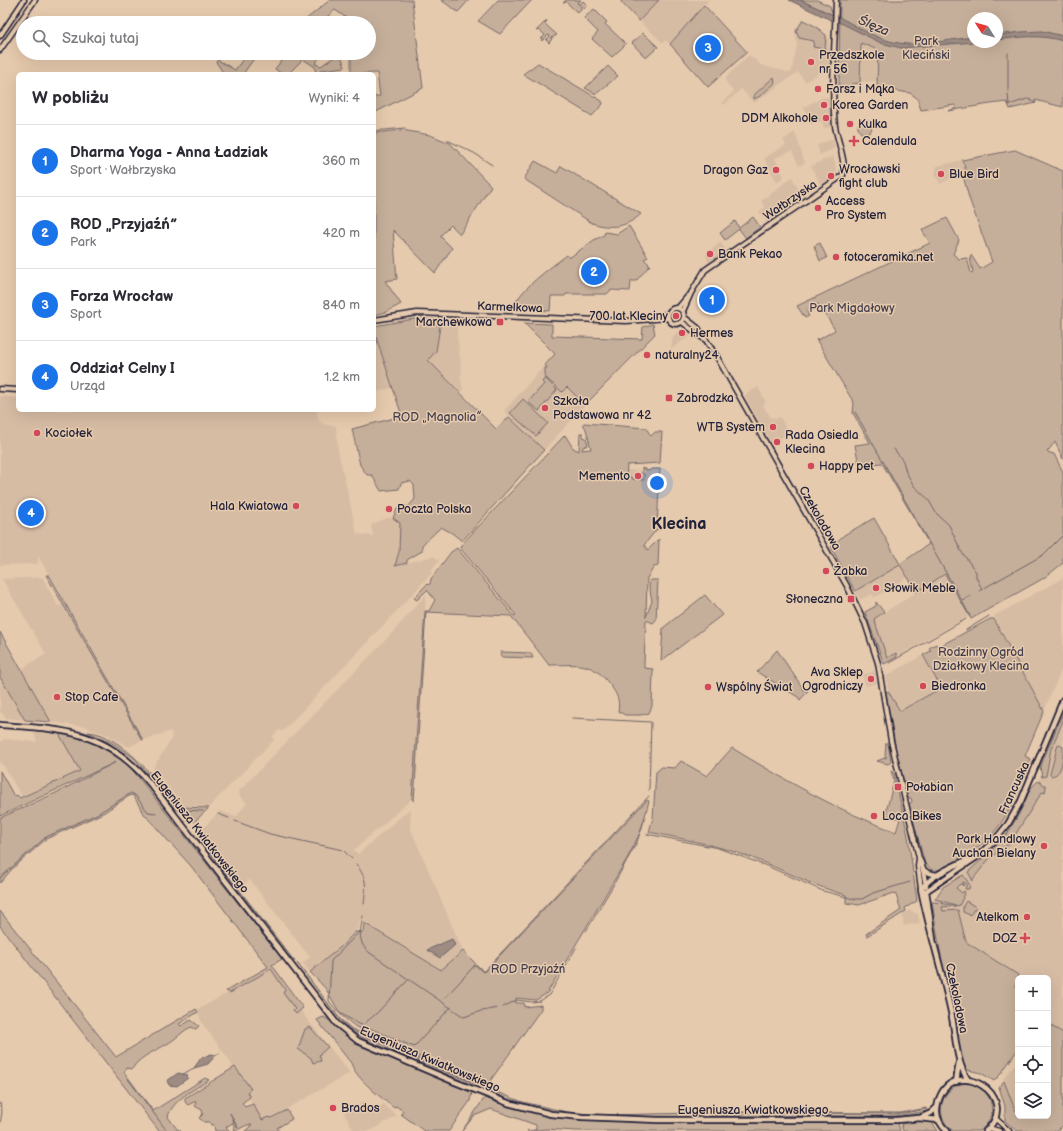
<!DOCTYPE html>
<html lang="pl">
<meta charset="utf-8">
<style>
:root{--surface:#fff;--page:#f2f2f3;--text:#2b2b33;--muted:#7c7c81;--line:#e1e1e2;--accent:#1a73e8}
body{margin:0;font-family:"Balsamiq Sans",sans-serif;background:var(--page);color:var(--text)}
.controls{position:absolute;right:12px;bottom:12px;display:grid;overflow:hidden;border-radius:6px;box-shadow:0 4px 16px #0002}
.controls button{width:36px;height:36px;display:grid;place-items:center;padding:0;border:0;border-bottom:1px solid var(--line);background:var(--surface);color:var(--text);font:20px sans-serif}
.compass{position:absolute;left:967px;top:12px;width:36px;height:36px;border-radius:50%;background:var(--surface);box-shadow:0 4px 16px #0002;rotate:307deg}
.you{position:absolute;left:657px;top:483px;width:14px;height:14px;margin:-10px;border:3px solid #fff;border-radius:50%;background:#1a73e8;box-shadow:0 0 0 6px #1a73e833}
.badge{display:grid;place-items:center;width:26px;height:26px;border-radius:50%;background:var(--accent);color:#fff;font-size:13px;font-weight:700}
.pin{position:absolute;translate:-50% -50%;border:2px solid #fff;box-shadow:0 1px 4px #0006}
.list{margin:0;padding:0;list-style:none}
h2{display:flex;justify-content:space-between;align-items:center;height:52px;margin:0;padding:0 16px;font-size:17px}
h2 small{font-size:13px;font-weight:400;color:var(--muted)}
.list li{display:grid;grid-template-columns:26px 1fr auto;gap:12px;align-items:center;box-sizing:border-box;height:72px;padding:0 16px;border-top:1px solid var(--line)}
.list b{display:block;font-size:15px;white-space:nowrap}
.list p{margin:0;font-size:13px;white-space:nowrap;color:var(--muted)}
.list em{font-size:13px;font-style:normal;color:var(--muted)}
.icon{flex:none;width:22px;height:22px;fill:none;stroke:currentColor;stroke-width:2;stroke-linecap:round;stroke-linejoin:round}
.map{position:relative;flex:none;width:1063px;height:1131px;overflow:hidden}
.search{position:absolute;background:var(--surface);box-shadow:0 4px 16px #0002;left:16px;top:16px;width:360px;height:44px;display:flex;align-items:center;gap:10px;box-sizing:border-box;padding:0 14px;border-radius:22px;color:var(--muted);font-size:15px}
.panel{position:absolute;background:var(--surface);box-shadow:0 4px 16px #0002;left:16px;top:72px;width:360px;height:340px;border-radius:6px}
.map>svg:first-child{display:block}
.built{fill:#d7bca4}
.green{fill:#c6af9a;stroke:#74686a;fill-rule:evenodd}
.water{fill:#9e8c83;stroke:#6c6266}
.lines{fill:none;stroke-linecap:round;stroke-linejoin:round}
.stream{stroke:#6c6266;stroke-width:1}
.tertiary-casing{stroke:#22223b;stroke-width:7}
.secondary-casing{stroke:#22223b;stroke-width:8}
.tertiary{stroke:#e6caad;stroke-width:4}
.secondary{stroke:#e6caad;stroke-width:4.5}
.poi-dot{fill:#d1495b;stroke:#e6caad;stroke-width:1.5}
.labels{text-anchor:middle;stroke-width:3;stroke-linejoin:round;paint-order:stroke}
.park-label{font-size:12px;fill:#433e4e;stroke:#e6caad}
.poi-label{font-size:12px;fill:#22223b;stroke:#e6caad;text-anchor:start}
.street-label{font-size:12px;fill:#22223b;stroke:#e6caad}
.water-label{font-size:13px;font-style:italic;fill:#413c4d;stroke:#e6caad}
.district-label{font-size:16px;font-weight:bold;fill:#22223b;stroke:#e6caad}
</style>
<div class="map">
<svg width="1063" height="1131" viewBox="0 0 1063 1131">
<rect width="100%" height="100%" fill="#e6caad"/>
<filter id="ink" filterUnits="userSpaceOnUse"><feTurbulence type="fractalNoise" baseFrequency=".025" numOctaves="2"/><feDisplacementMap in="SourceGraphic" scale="8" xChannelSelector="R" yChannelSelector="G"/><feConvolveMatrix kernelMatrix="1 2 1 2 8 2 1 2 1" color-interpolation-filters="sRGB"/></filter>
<g filter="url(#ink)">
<!-- built -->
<path class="built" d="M659,0H709L670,44L665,40L663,43L639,21Z
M802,20L815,26L829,37L830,73H819L805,82L798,72L754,103L741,89L724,105L722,103L733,92L725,80L729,74L749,55L761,65L791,73L797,44L795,31Z
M860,43L878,50V81L860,82Z
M824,97L830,98L832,125L831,127L824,128L822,121L810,124L804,107Z
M795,132L805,163L799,166L792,151L775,158L784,177L777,182L764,158L786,145L783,140Z
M833,139L835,148L820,155L817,145Z
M833,156L837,172L821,186L811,166Z
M962,160L966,170L940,184L935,174L937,166Z
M792,177L802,196L786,206L787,209L768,223L759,212L765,207L761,201Z
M721,242L726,251L708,263L706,254Z
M441,320L458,322L457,334L462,374L459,377L461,380L463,391L461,392L428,360L436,350Z
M684,327L693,334L671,349L673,336Z
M374,331L392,388L374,392Z
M545,365L585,405L544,450L504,411Z
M758,387L766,402L763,405L771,418L774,417L775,419L780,417L789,433L771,443L744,395Z
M0,396L18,398V410H316L319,421L326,425L336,426L338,450L357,534L373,536L371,525L387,518H393L400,524L401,530L395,566L434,556L439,561L432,569V573L410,597L283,731L279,730L273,736L274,740L209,807L183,806L153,768L172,738L171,731L143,740L38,556V564L0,565Z
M626,470L646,471L645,480L626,477Z
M900,564L908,577L883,593L874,597L872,594L860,600L855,591Z
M945,574L969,616L900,655L897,657L895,653L887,658L874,619Z
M42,577L58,606L64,603L142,740L129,747L108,735L89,729L88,727L51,722L21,669L46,654L2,579Z
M1063,578V666L1044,711L994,616Z
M426,594L412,799L354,850L358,854L411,808L410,827L463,951L441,970L360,920L358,928L343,945L310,972L303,963L310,957L308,955L250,880L243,885L202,832L203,828L220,811L236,817L247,803L240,797L239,791L393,632Z
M923,655L941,688L900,711L888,691L886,676Z
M875,671L877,683L866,686L862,675Z
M0,677L25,720L6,718L0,711Z
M1063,716V1033L1048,1024V1015L1051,1010L1048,1008V978H1018V988L936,934L931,902L934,901L943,887L980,861L1006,836L1022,811L1031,788L1037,784Z
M33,730L58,732L80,771L22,797L3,765L0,764V743L4,739L37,742Z
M909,910L918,914L920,923L904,926L902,916Z
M271,969L307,1019L350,1073L262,1123L228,1058L203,1025L197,1010Z
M1018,1060V1109L1015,1110L1003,1079Z
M365,1101L372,1112L384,1104L397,1116L370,1131H354L344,1113Z"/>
<!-- green -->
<path class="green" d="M330,0H412L423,88L374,113V97L380,96L377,73L351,74V58L348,53H369V23H354L335,10L320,23L304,21Z
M441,0H469L458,12Z
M498,0H532L500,34L478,21Z
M566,0H581L577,3L579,5L583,1L587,5L584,9L581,6V10L578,13L566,2L563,3Z
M622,0H659L639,21L621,2Z
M800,0H817L830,6L833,15Z
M840,0H1063V107L1035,100L1036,103L1010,109L1007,102C987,104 966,108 948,111L956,108L955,105L921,110L917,98L910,93L890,90L877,86L878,50L861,43L860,83L852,84L843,92L839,91ZM973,18H997V42H973Z
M704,5L747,52L708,87L670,44Z
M594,9L607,22L605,24L626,44L612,57L592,39L598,32L584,18Z
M547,20L545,24L557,35L551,38L552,39L549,43L546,40L550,36L548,35L542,41L541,39L545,35L539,30L536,31Z
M803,20L815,26L826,35L825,49L813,47L814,41L799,38L796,31Z
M643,33L658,47L646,58L632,43Z
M287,53H322L315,64L321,66L340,53L345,67L321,70V74H316L315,67L303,59L288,74H282L275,69Z
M246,55L253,60L243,74H224L216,62L218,60L235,70Z
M538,63L602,101L603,104L592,116L523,74Z
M608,66L618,76L596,94L585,88Z
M774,77L775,83L760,96L754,99V95Z
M858 127a7 7 0 1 1 14 0a7 7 0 1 1-14 0Z
M402,130L430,135L450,143L491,186L460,234L451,225L440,236L452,248L435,273L393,230L397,279L385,281L401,304L386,312L374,315V133Z
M1015,150L1063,171V459L1055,442L1047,452L1054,454L1063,472V563L1044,578L971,619L945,574L917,592L900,565L855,591L831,547L844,535L874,518L900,564L929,544L882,463L859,465L855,445L870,443L853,413L854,403L851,398L816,339L817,338L818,340L835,330L819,304L806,310L809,316L805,318L797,306L930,243L922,230L947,218L959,240L953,254L959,259L967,258L971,273L973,272L970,258L971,255L980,269L992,262L969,198L962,172L966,170L962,160Z
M535,161L557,173L561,166L641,214C626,228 610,229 592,223L524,179Z
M753,217L760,227L746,238L739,229L725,240L720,233L735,221L739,228Z
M629,226L648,257L644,259L650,265L636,281H631L630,291L611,290L607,294H566L565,296H551L550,311L514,309C514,293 554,265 567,255L569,258L594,240L604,235L605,232L617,234Z
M820,243L827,258L820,261L814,246Z
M414,319L441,320L436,351L428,360L496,429L509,417L544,450L462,541L452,533L441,527L422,545V551L407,560V563L395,566L399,551L400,523L393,518L397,509L409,506L415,499L414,485L410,481L401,483L399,489L381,491L372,475H367L360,465L352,429L402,416L374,331V326Z
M524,323L552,324V336L642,339L643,327L653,324L655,334L585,405L567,387L562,392L545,377V368H547L545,365L555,354Z
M545,378L557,390L539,411L528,402L544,384L542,382Z
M523,399L548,423L536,436L510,413Z
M584,423L646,428L651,436L655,432H662L660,463L627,465L626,477H631L632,479L644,480V474H642V468L649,471L651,469H660L657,527L660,529H657L644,545L648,550L659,539L658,566L654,567L647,578L646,617L652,601L649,586L650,580H658L656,620L653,623L646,620L644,663V668L653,669L652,706L649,713L641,715H625L618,711C620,700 617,694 610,685C592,660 577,665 549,665L511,616L426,612L414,801L412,799L425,611H429L435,600L427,590L417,600L414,598L426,585L430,584L431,579L451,552L457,548L514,616L516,615L460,548L461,545L565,435L573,448L579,451L580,433H583V437L586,438L588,445L583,447L582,450L591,449L586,429L583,424Z
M46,575H49L143,740H142Z
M705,595L722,615L661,661L663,628Z
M876,602L884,612L874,619L887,658L896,653L897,657L884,664L865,612L876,606Z
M990,619H994L1044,711L1025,756L1031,759C1018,791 1007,826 978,847C966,856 951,863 938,870H932L925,864L909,804L912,802L911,798H908L896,750L886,692L888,691L900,711L941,688L923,655L931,651L929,648L936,644L938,647Z
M0,632L51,722L25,720L0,677Z
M777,650L804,690L808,691L800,700L798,697L757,672Z
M500,652L531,653L533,658L501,657Z
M1063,713V721L1051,749L1046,776L1042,777L1040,767Z
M81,731C115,742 139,763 160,790C166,797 173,806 177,812L144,772L130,759L114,747Z
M58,732C86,737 111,747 131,768L282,959L272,965L303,1008L296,1014L293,1011L295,1009L283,993L285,990L271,969L230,993L226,991L268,967L191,866L144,814L133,795L129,796L103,813L46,839L12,869L0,883V818L58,792L116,762L0,816V771L14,796L17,795L20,798L80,771Z
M88,732C122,733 163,787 180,812L134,758L114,744Z
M886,743H888L891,762L888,764L877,761L887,757L885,756Z
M1058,744L1063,747C1063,757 1063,775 1051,776L1050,774Z
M732,748C785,780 838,811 896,832L900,819L886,815V812L894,781L891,771L894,773L908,836L917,901L905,908L906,911L867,936L866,934L901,910L896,895L894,893L859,905L846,903V895C812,886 782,869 750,857C717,845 683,839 649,832L653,818L656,772L662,767L675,768L681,761L707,776Z
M1038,781L1046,786L1045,793L1042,792L1010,843L989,859L973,879V881L968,872L989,853L1007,834L1019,814L1031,788Z
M647,800L649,801L641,831L628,857L547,993L536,1000L516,998V1003H524V1007L541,1005V1009L488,1084L391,1045V1040L356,1027L347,1020L341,1015L326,989L310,972L343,945L355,932H363L364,923L441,970L463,951L484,972Z
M181,807L209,808L194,822Z
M201,839L225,874L292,962L226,878L199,840Z
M217,861L295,962L225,873Z
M963,875L970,885L969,889H965L967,884L963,882L962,883L964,886L960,884L956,888L962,893L964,891L965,893L959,906L935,899L943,887Z
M966,901L976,907L970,915L963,912V906Z
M934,902L956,906L942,907L943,911L958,910L966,942L1018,975L1015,986L1018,988V1049L1000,1075L994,1081L981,1073L964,1069C953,1013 940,958 932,902Z
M0,911L116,1057L196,1009L198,1012L179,1024L181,1026L191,1020L199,1026L196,1029L191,1027C184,1030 180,1035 173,1040C160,1050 141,1054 132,1069L127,1068L124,1072L153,1111L205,1078L209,1080C195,1089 172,1100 168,1117L177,1129L181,1131H159L0,926Z
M297,963L340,1019L352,1029L476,1083L367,1038L351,1030L342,1022Z
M296,966L336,1018L347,1029L369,1041L476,1084L475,1086L355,1036L337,1022Z
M323,1017C329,1018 347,1037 356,1042L472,1092L470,1101L449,1131H424L401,1114L403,1111L396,1106L394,1108C381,1097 356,1079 351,1063L317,1020Z
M1048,1024L1063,1033V1125L1057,1131H1017L1005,1121V1106L999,1087L1004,1081L1015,1110H1018V1116H1048V1101L1052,1097L1048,1088Z
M310,1027L328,1047L319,1055L321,1061L313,1063L311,1058L298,1049L305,1029Z
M235,1067L251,1089L247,1092L250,1097L242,1103L245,1107L253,1104L262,1120L268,1117L271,1118L287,1110L292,1119L277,1128L279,1131H245L252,1125H247L235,1131L233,1123L234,1122L238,1128L230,1113L234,1122L226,1127L230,1131H215L214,1125H211L210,1122H204L199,1118L203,1114L202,1110L195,1106L196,1101L188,1105L185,1102V1098Z
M966,1083C992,1085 1001,1115 980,1131H953C932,1116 941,1086 966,1083Z
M491,1090L523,1102L567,1112L602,1115L700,1113L694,1117C646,1116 596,1120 549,1111C530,1107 511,1101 493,1094Z
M486,1098L525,1111L581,1120L663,1123H898L900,1131H576L546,1129L527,1131L536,1130V1125L491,1109L474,1116L462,1131L483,1100Z
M926,1108L927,1109L898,1114L708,1112L901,1113Z
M928,1111V1113L898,1118L712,1117L708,1115L895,1116Z
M930,1120L938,1131H903L901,1124Z"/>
<!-- water -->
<path class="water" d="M789,0H800L833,15V21Z
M839,17C858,27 877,40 899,43C917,47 953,39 973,37V42H975L901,48L881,43L839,22Z
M1042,31L1063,36V41C1040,34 1019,37 997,40V35L1021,32Z
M452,939L455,945L440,958L427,950Z
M211,1054L216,1055L208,1064L194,1068L201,1058Z
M178,1073L187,1075L188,1078L177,1086L169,1085L167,1081Z"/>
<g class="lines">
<!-- stream -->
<path class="stream" d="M1008,91V53
M1008,94L1009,105L1027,99
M1029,99L1035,103
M374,131L405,128
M447,140L474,153L492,165
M855,412L962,601
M894,449L903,461L906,472L914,486L928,499L936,513L949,525L961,551L976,572V577L982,589
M979,591L1043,555L1063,535
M970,616L962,601L971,596
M966,630L989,616
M889,663L966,619
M572,718L651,722L649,790
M184,810L203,811
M218,814L229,818
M235,821L270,834L343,850L352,859
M647,834L718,848L767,866L823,891L854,899H862L873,893L910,882
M356,864C368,880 366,885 364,904
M0,878L46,837L97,814L131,793L135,795L148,812L156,813
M615,882L637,842L645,817
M602,904L614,884
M363,916C360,931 357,943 370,953L464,1017L478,1012L497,1008
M360,931L331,961L329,1001L338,1012L357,1023L414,1047L451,1007
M586,931L601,906
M442,1001L475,965L483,972L649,796
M503,1007L517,1000L532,1002L540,1001L549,995L576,948
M365,1023L377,1013L409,979
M216,1055L220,1053
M183,1074L194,1068
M128,1079L167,1131
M0,1103L2,1112L0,1124"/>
<defs>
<path id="tertiary" d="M0,36L24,0
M0,50L35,0
M668 316a8 8 0 1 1 16 0a8 8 0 1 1-16 0Z
M678,308L688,296
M683,311L691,293L705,270L843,175C847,164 837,139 835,126C831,85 835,42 836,0
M684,317L698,328L717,357L847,586L865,623L878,663L891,741L919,858L922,865L926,886
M653,318L668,314
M374,320L417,313L626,321L668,318
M682,322L704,339
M0,389L18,390
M919,858L918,866L921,889L926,891
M923,869L928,873L938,875
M995,1118L1009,1131
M989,1128L999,1131"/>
<path id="secondary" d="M0,725C66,729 108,731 152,786L337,1024L358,1041L455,1082L508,1103L551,1114L582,1117L658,1120H897L918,1118L939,1120
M933,939L926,891L977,857L995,840L1008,824L1021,801L1063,700
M968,1080C955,1060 956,1034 951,1012C942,970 929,930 921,889C934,872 959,865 976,855
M956,1082L959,1062
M920,1118L931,1113L937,1107
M947,1131C939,1124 935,1114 938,1103C951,1052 1024,1096 986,1131"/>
</defs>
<!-- tertiary casing -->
<use href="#tertiary" class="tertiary-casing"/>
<!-- secondary casing -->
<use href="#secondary" class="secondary-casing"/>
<!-- tertiary -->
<use href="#tertiary" class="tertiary"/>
<!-- secondary -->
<use href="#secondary" class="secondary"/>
</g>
</g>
<!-- markers -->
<g class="poi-dot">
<circle cx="811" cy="62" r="4"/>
<circle cx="818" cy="89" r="4"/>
<circle cx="824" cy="105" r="4"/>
<circle cx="826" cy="118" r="4"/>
<circle cx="850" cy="124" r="4"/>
<path d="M852 135h4v4h4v4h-4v4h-4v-4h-4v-4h4z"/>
<circle cx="776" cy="170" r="4"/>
<circle cx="941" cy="174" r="4"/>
<circle cx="831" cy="176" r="4"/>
<circle cx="818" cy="208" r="4"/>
<circle cx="710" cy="254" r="4"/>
<circle cx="836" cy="257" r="4"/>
<circle cx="676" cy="316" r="4"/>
<rect x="496" y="318" width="8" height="8" rx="2"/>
<circle cx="682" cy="333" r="4"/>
<circle cx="647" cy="355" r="4"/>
<rect x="665" y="394" width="8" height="8" rx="2"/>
<circle cx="545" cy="408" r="4"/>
<circle cx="773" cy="427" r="4"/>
<circle cx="37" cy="433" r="4"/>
<circle cx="777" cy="442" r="4"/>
<circle cx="811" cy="466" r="4"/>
<circle cx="638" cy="476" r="4"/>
<circle cx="296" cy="506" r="4"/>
<circle cx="389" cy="509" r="4"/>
<circle cx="826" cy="571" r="4"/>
<circle cx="876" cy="588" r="4"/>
<rect x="847" y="595" width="8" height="8" rx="2"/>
<circle cx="871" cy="679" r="4"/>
<circle cx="923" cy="686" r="4"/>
<circle cx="708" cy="687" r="4"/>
<circle cx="57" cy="697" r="4"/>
<rect x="894" y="783" width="8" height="8" rx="2"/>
<circle cx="874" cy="816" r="4"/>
<circle cx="1044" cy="846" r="4"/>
<circle cx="1027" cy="917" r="4"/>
<path d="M1023 932h4v4h4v4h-4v4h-4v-4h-4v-4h4z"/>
<circle cx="333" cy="1108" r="4"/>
</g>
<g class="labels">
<!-- park labels -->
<g class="park-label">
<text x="926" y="45">Park<tspan x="926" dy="14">Kleciński</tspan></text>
<text x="852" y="312">Park Migdałowy</text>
<text x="437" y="421">ROD „Magnolia”</text>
<text x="981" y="656">Rodzinny Ogród<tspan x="981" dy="14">Działkowy Klecina</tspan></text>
<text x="528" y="973">ROD Przyjaźń</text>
</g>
<!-- poi labels -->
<g class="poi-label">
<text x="819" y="59">Przedszkole<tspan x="819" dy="14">nr 56</tspan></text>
<text x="826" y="93">Farsz i Mąka</text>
<text x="832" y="109">Korea Garden</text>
<text x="818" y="122" text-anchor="end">DDM Alkohole</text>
<text x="858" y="128">Kulka</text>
<text x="862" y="145">Calendula</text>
<text x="839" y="173">Wrocławski<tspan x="839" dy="14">fight club</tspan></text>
<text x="768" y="174" text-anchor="end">Dragon Gaz</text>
<text x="949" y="178">Blue Bird</text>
<text x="826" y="205">Access<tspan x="826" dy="14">Pro System</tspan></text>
<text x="718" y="258">Bank Pekao</text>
<text x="844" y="261">fotoceramika.net</text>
<text x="668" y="320" text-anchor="end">700 lat Kleciny</text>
<text x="492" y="326" text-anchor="end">Marchewkowa</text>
<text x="690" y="337">Hermes</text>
<text x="655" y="359">naturalny24</text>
<text x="677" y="402">Zabrodzka</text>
<text x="553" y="405">Szkoła<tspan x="553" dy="14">Podstawowa nr 42</tspan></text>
<text x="765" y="431" text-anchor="end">WTB System</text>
<text x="45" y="437">Kociołek</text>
<text x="785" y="439">Rada Osiedla<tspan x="785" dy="14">Klecina</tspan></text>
<text x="819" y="470">Happy pet</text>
<text x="630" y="480" text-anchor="end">Memento</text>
<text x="288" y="510" text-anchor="end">Hala Kwiatowa</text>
<text x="397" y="513">Poczta Polska</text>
<text x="834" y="575">Żabka</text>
<text x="884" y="592">Słowik Meble</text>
<text x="843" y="603" text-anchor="end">Słoneczna</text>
<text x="863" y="676" text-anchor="end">Ava Sklep<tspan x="863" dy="14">Ogrodniczy</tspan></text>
<text x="931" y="690">Biedronka</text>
<text x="716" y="691">Wspólny Świat</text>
<text x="65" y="701">Stop Cafe</text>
<text x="906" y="791">Połabian</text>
<text x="882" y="820">Loca Bikes</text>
<text x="1036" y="843" text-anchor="end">Park Handlowy<tspan x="1036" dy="14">Auchan Bielany</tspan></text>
<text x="1019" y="921" text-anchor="end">Atelkom</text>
<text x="1017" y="942" text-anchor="end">DOZ</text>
<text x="341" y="1112">Brados</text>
</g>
<!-- street labels -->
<g class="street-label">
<text transform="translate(790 200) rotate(-34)" y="4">Wałbrzyska</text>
<text transform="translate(510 307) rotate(2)" y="4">Karmelkowa</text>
<text transform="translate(820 518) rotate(60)" y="4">Czekoladowa</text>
<text transform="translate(1014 788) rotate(-65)" y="4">Francuska</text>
<text transform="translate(200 832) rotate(52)" y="4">Eugeniusza Kwiatkowskiego</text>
<text transform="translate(957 998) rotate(78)" y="4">Czekoladowa</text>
<text transform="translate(430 1059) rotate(23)" y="4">Eugeniusza Kwiatkowskiego</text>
<text x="753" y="1114">Eugeniusza Kwiatkowskiego</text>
</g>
<!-- water labels -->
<g class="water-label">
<text transform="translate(874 25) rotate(23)" y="5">Ślęza</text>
</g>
<!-- district labels -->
<g class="district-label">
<text x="679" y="529">Klecina</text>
</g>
</g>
</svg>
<div class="controls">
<button>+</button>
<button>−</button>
<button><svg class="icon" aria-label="locate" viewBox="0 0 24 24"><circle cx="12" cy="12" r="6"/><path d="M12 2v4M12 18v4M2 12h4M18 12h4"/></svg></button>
<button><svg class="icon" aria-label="layers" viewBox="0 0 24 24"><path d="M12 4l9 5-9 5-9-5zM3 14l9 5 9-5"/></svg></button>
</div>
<svg class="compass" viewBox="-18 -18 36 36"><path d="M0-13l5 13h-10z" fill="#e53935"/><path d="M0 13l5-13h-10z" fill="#7c7c81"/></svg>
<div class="you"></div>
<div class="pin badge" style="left:712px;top:300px">1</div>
<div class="pin badge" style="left:594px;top:272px">2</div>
<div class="pin badge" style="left:708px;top:48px">3</div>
<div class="pin badge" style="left:31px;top:513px">4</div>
<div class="search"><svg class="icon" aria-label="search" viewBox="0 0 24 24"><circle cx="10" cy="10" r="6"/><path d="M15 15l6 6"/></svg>Szukaj tutaj</div>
<section class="panel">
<h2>W pobliżu<small>Wyniki: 4</small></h2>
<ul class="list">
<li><span class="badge">1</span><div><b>Dharma Yoga - Anna Ładziak</b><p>Sport · Wałbrzyska</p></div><em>360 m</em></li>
<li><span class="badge">2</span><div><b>ROD „Przyjaźń”</b><p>Park</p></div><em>420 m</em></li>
<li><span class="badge">3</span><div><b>Forza Wrocław</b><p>Sport</p></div><em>840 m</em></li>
<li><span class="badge">4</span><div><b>Oddział Celny I</b><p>Urząd</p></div><em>1.2 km</em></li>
</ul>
</section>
</div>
